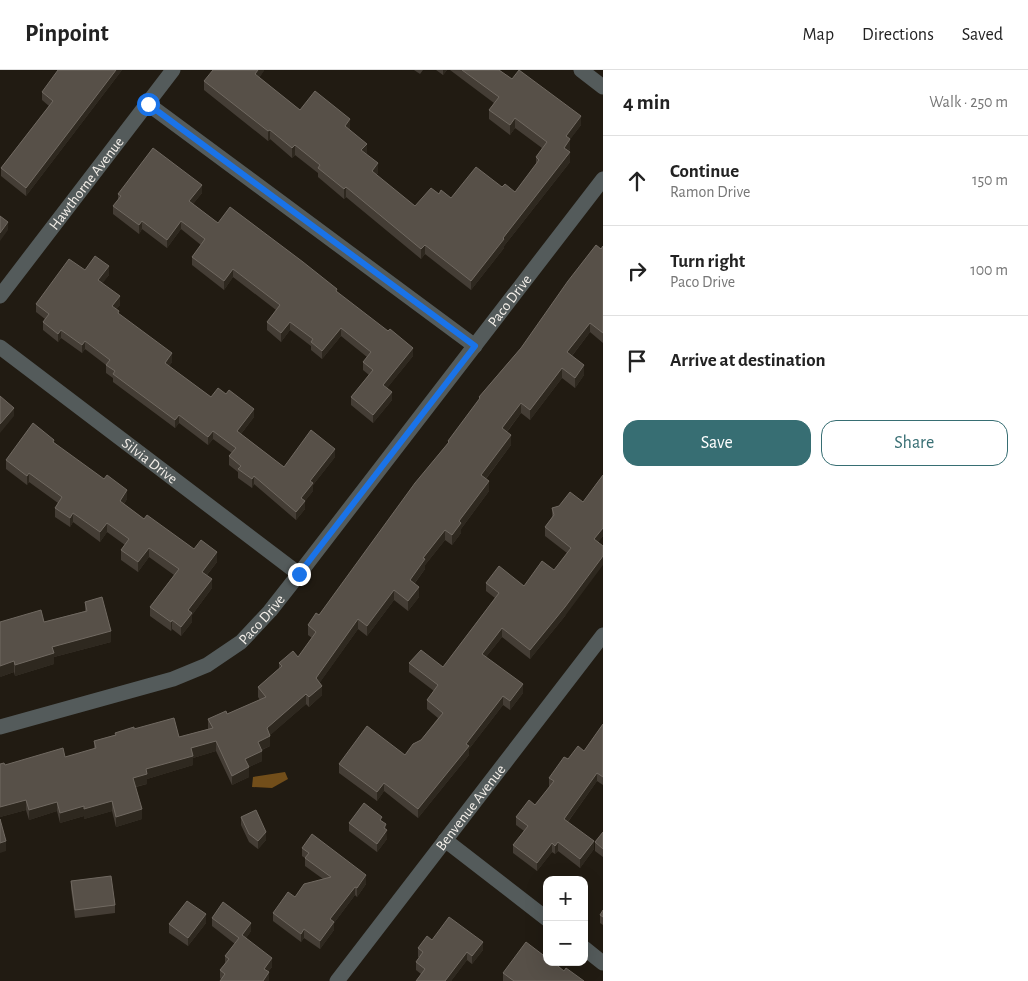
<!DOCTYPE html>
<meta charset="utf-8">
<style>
:root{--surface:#fff;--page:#f2f2f2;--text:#222;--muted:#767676;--line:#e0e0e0;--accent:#376e73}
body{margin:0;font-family:"Alegreya Sans",sans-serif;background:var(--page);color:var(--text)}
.controls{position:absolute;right:15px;bottom:15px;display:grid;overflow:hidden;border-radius:10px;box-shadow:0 5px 20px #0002}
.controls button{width:45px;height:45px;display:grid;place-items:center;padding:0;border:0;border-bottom:1px solid var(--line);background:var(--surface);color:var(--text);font:25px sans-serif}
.stop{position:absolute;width:15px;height:15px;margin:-11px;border:4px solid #1a73e8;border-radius:50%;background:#fff}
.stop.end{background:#1a73e8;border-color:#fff;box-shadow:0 1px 5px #0008}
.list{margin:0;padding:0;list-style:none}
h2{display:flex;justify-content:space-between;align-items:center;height:65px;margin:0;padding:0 20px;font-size:21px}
h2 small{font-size:16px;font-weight:400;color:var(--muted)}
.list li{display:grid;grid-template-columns:32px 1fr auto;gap:15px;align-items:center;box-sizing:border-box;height:90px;padding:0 20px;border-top:1px solid var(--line)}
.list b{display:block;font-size:19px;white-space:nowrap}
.list p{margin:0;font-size:16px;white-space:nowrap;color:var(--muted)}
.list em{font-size:16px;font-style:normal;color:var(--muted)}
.actions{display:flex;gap:10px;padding:15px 20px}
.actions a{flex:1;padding:11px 0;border:1px solid var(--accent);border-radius:15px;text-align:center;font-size:18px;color:var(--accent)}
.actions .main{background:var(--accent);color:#fff}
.icon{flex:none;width:28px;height:28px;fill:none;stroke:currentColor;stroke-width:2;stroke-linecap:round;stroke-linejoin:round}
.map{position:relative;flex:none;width:603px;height:911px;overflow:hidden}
header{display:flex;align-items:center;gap:30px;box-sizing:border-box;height:70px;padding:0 25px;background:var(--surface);border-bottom:1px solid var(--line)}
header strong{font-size:24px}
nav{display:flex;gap:28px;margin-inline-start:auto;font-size:18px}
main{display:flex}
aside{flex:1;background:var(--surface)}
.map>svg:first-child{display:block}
.water{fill:#724e1a}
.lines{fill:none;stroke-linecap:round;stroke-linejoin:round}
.minor{stroke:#545b5b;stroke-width:15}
.wall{fill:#443d35}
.shaded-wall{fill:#2e281f}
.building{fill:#575048;stroke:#706961}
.route{stroke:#1a73e8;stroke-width:6}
.labels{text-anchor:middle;stroke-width:4.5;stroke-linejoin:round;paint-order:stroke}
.street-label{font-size:15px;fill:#f4efe9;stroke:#211b12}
</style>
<header>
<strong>Pinpoint</strong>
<nav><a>Map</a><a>Directions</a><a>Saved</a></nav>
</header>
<main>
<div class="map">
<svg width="603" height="911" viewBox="0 0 603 911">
<rect width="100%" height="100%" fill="#211b12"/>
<!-- water -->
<path class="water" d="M285,702L288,709L272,718L252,717L253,707Z"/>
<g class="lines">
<!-- minor -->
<g class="minor">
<path d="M581,0L603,17"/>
<path d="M148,34L475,276"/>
<path id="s1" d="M0,226L173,0"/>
<path id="s2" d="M0,277L299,504"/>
<path id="s3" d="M0,657L173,609L207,595L241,572L270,541L299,504L603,109"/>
<path d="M445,770L547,849"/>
<path d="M584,878L603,893"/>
<path id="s4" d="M337,911L603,565"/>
</g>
</g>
<!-- wall -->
<path class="wall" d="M122,0L26,126L1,106V98L49,36L42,30V22Z
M264,0L259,8L300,40L350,59H349L367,83L366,84L378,103L376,105L415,136L439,124L451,128L502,117L515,122L536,95V87L542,78L515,58L510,65L489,49V40L494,33L450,0H499L512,9L581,55L570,69V79L569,81L570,92L504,176V178L471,220L425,184L421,189L346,127L344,129L318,107V103L295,85L292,88L270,69L268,71L204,20V11Z
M414,0H423L420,4Z
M436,0H447L443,5Z
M202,123L193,134L218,153L337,222L413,286L387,318L392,330L373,353L351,335V327L369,305L363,300V292L367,287L341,266L322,289L311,280V276L290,260L281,272L267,260V252L276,240L233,207L224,220L192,195V187L201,175L181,159L167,178L142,159L139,164L113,144V136L118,131V124Z
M603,176V273L590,262L572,286L584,305L575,318L562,308L530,350L521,343L507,362L511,375L486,409L489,421L461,459V463L452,475L445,470L425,495V499L415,513L419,527L408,541L394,530L367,566L358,559L320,612L322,625L309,637L306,634L270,665V676L262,680V691L249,697V707L232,715L216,681L193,688V695L147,709V714L136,717L142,749L116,757L112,741L84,749V746L60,753L57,741L29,750L26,740L0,747V694L5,695L65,687L94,679V671L134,659L179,667L208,659V649L227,644L260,630L258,627V617L279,599V593L298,587L312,568L308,565V555L319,545L448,373V371L479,330V327L521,278Z
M85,200L109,205L102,213L120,235L116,239L119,245L172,292L169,296L211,327L254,347L241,364L284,397L335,387L313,415V421L305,431V439L296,450L254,414L252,418L238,408V402L229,395V386L232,383L213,369L208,375L179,353L175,358L113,312V308L106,303V295L85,279L82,283L61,268L58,272L43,260V252L45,249L36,242V234Z
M54,373L127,429L124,434L144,449L194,479L217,492L207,505L212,518L192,545V552L181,566L172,559L171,561L150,546V537L174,505L149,487L138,502L121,490V480L125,475L107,462L100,472L73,452L70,457L55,447V438L58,433L29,412L27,415L6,399V390Z
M603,405V466L598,472L565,546L530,589L502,567L486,587L523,623L510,640L503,635L469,679V685L418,748L384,721L377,731L339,703V694L405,685L421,670L438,648L427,639V630L434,621L409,602V593L443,597L495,528L486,521V513L524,516L554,500L567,483L545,466V457L552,447V438L583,432Z
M85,532L111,572L54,587V594L15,606L14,602L0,607L44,552L85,541Z
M603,654V715L597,711L568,752L594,779L580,798L558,781L555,784L552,782L537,801L513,783V775L524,761L516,755V747L535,735L550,716H549V708L568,689L584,681Z
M241,747L266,770L258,779L249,772L241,755Z
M382,751L387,769L377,782L349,761V753Z
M603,762V787L595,781V772Z
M302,778L366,814L357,827L355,825L334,853V860L320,879L304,868L301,872L273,851V843L295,827L323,809L305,796V788L302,786Z
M71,811L115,835V843L75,848L71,819Z
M603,840V855L600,853V845Z
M212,848L251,861L246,868L272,897L268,902L269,911L221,909L220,908V900L225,893V886L235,874L212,856Z
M206,853L188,876L169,863V854Z
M432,870L483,880L472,894L467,890L451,911H416L421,904L416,900V892L419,887H418V878Z
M564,901L584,911H503V903Z"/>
<!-- shaded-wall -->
<path class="shaded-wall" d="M116,0H122L26,126V118Z
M258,0H264V1L255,13V4Z
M443,0H447L443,5Z
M581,46V55L566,75V66Z
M515,48V58L510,65V55Z
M350,49V59L345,65V56Z
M270,60V69L268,71V61Z
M570,69V79L564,87V78Z
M367,74V83L361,90V80Z
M295,75V85L292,88V78Z
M570,82V92L504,176V178L471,220V211L503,168Z
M378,93V103L372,110V101Z
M202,115V123L189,139V131Z
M346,117V127L344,129V119Z
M142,151V159L139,164V155Z
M181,151V159L167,178V170Z
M8,152V160L0,171V163Z
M425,175V184L421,189V179Z
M109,196V205L98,219V210Z
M233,199V207L224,220V211Z
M120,226V235L112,244V236Z
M290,252V260L281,272V263Z
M590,253V262L567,292V282Z
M341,258V266L322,289V281Z
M61,260V268L58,272V264Z
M85,271V279L82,283V275Z
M413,278V286L383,323V315Z
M172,283V292L165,301V293Z
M584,295V305L575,318V308Z
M562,298V308L530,350V340Z
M392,322V330L373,353V345Z
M521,333V343L502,368V358Z
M14,338V346L0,363V354Z
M254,339V347L237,369V361Z
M179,345V353L175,358V350Z
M213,361V369L208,375V367Z
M511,365V375L481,415V405Z
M335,379V387L313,415V421L305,431V439L296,450V442L301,428L310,411Z
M29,403V412L27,415V406Z
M254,406V414L252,418V409Z
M489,411V421L461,459V463L452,475V465L459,451Z
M127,420V429L120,440V431Z
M73,443V452L70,457V448Z
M107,453V462L100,472V462Z
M603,458V466L594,478V469Z
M445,460V470L425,495V499L410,519V510L423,488Z
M149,478V487L138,502V492Z
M217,482V492L202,511V502Z
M603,486V495L565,546L530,589V580Z
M212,509V518L192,545V552L181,566V557L188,540Z
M419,517V527L408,541V531Z
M394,520V530L367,566V556Z
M358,549V559L316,618V608Z
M172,550V559L171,561V552Z
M502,558V567L482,592V584Z
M111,561V572L54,587V594L15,606V595L52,577Z
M14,591V602L0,607V596Z
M523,614V623L510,640V631Z
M322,616V625L309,637V627Z
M306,624V634L268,667L270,666V676L258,681V672L267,658Z
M503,626V635L469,679V685L418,748V739L466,674Z
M216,671V681L193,688V695L147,709V714L133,717V708L146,699L191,678Z
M262,681V691L245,699V689Z
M249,697V707L232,715V706Z
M597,703V711L564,757V749Z
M384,713V721L377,731V722Z
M26,730V740L0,747V737Z
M112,731V741L84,749V739Z
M57,732V741L29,750V740Z
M84,736V746L60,753V743Z
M142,739V749L116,757V747Z
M386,754L387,769L377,782V774L384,758Z
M266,762V770L258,779V771Z
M6,771V781L0,783V773Z
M594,771V779L580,798V789Z
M558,772V781L555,784V776Z
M552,773V782L537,801V793Z
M366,805V814L357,827V818Z
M355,817V825L334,853V860L320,879V871L330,849Z
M206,844V853L188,876V868Z
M251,853V861L242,874V865Z
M304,859V868L301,872V864Z
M483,872V880L472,894V886Z
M467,882V890L451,911H445Z
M272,888V897L264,907V899Z
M269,902V911H263Z"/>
<!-- building -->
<path class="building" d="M58,0H116L26,118L1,98L53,31L42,22Z
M213,0H258L255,4L300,40L315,21L350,49L345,56L367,74L361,80L378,93L372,101L415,136L431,118L439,124L441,120L451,128L476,97L502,117L505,114L515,122L539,90L536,87L547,72L515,48L510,55L489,40L499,27L462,0H499L512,9L519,0L581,46L566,66L570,69L564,78L570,82L503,168L504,169L471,211L425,175L421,179L346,117L344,119L318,98L320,95L295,75L292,78L270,60L268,61L204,11Z
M153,78L202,115L189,131L218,153L230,137L303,192L337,219L336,221L388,261L390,259L413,278L383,315L392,322L373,345L351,327L373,300L363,292L371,282L341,258L322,281L311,272L313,269L290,252L281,263L267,252L280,235L233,199L224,211L192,187L205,169L181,151L167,170L142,151L139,155L113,136L121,126L118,124Z
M0,146L8,152L0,163Z
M596,175L601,179L603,176V263L590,253L567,282L584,295L575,308L562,298L530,340L521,333L502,358L511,365L481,405L489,411L459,451L461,453L452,465L445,460L423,488L425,489L410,510L419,517L408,531L394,520L367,556L358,549L316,608L322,616L309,627L306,624L267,658L270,666L258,672L262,681L245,689L249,697L232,706L216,671L191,678L193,686L146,699L147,704L133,708L142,739L116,747L112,731L84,739V736L60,743L57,732L29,740L26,730L0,737V694L4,693L5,695L63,678L65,687L96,678L94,671L116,665L115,663L134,657V659L174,648L179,667L213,658L208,649L226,641L227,644L266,627L258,617L282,596L279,593L293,581L298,587L316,562L308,555L316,543L319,545L415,413L449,372L448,371L480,328L479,327L521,278L568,211Z
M95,186L109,196L98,210L120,226L112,236L119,241L118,243L172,283L165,293L211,327L218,318L226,324L229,320L254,339L237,361L284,397L311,360L335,379L310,411L313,413L301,428L305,431L296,442L254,406L252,409L238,399L241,396L229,386L236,378L213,361L208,367L179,345L175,350L113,304L115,301L106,295L110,290L85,271L82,275L61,260L58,264L43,252L49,244L36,234L69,189L85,200Z
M0,326L14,338L0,354Z
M33,353L54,370L53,372L104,409L107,405L127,420L120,431L144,449L147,445L194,479L201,470L217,482L202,502L212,509L188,540L192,543L181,557L172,550L171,552L150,537L179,499L149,478L138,492L121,480L129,469L107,453L100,462L73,443L70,448L55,438L62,427L29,403L27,406L6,390Z
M603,405V458L594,469L603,476V486L565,537L530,580L502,558L482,584L523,614L510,631L503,626L466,674L469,676L418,739L384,713L377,722L339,694L367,656L405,685L413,674L421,670L443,643L427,630L438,615L409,593L421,580L443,597L499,523L486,513L499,496L524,516L542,491L554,500L571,478L545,457L554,445L552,438L559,436L570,422L583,432Z
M102,527L111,561L52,577L54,583L15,595L14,591L0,596V552L41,540L44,552L87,541L85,532Z
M603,654V707L597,703L564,749L594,771L580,789L558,772L555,776L552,773L537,793L513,775L528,756L516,747L529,730L535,735L554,711L549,708L564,687L568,689L578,676L584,681Z
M364,733L382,747L380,750L386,754L384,758L387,760L377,774L349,753Z
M256,740L266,762L258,771L249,764L241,747Z
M0,749L6,771L0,773Z
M603,762V779L595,772Z
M312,764L366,805L357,818L355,817L330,849L334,852L320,871L304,859L301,864L273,843L288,822L295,827L304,814L331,807L305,788L309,783L302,778Z
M111,806L115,835L75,840L71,811Z
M187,831L206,844L188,868L169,854Z
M223,832L251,853L242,865L272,888L264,899L269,902L263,911H220L225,904L220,900L229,889L225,886L239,868L212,848Z
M603,840V847L600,845Z
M449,847L483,872L472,886L467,882L445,911H416L425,899L416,892L423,882L418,878L427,866L432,870Z
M526,872L547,888V892H553L564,901L566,898L584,911H514L503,903Z"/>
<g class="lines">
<!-- route -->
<path class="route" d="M148,34L475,276L299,504"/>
</g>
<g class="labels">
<!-- street labels -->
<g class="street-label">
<text dy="5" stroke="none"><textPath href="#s1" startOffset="142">Hawthorne Avenue</textPath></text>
<text dy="5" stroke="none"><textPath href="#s3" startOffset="692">Paco Drive</textPath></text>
<text dy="5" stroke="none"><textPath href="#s2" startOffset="188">Silvia Drive</textPath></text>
<text dy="5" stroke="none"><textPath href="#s3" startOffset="288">Paco Drive</textPath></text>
<text dy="5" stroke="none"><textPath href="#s4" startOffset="219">Benvenue Avenue</textPath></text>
</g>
</g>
</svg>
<div class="controls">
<button>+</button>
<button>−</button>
</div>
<div class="stop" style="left:148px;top:34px"></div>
<div class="stop end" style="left:299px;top:504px"></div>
</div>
<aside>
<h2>4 min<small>Walk · 250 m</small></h2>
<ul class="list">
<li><svg class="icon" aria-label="ahead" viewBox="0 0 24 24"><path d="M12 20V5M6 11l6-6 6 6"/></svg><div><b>Continue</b><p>Ramon Drive</p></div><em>150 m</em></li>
<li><svg class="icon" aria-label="right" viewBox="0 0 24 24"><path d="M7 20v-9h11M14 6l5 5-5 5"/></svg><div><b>Turn right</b><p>Paco Drive</p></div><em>100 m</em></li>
<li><svg class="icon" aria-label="arrive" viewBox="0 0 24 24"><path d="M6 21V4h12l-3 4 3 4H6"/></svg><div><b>Arrive at destination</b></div></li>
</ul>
<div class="actions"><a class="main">Save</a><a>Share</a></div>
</aside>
</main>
